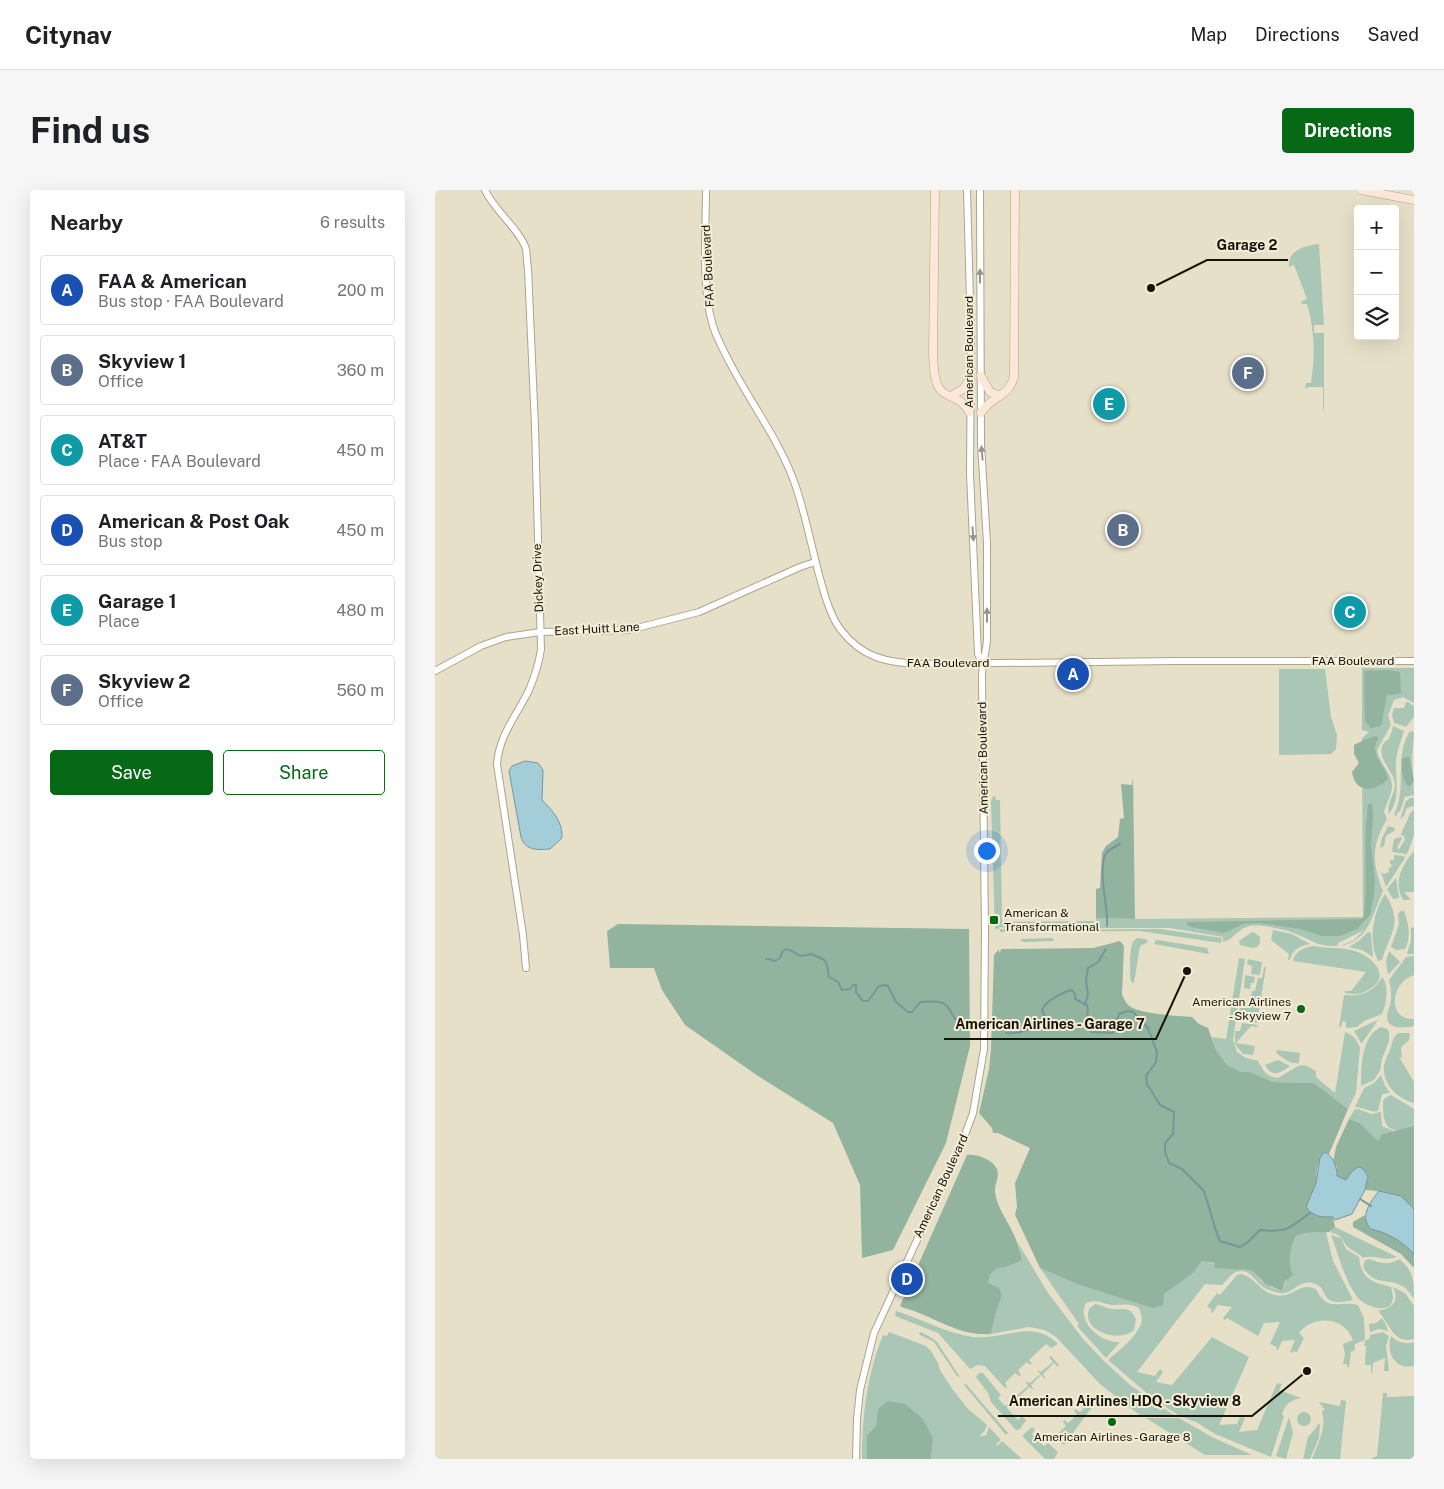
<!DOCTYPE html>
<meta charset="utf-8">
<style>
:root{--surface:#fff;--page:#f6f6f6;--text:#202124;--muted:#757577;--line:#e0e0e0;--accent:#076915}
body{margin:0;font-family:"Public Sans",sans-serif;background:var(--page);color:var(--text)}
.controls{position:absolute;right:15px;top:15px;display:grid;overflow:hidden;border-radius:5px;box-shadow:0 5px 20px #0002}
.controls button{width:45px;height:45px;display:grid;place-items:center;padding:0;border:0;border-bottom:1px solid var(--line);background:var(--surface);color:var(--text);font:25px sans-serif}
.you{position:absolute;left:551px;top:660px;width:18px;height:18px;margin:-12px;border:4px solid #fff;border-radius:50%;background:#1a73e8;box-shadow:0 0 0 8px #1a73e833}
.badge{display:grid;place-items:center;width:32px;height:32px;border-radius:50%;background:var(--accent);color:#fff;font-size:16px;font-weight:700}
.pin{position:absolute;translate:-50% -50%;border:2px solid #fff;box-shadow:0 1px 5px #0006}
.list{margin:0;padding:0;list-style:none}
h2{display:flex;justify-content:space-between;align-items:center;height:65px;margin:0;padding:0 20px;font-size:21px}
h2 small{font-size:16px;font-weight:400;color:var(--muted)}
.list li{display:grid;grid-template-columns:32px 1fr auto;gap:15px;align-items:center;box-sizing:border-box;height:70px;margin:0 10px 10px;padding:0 10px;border:1px solid var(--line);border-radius:5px}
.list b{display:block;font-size:19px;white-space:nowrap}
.list p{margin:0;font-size:16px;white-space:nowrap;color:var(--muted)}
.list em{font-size:16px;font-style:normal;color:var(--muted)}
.actions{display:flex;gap:10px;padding:15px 20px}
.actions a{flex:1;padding:11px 0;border:1px solid var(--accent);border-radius:5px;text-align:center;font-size:18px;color:var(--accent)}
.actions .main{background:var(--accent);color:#fff}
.icon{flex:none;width:28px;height:28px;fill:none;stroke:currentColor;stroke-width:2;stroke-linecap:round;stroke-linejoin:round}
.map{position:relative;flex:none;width:979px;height:1269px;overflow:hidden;border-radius:5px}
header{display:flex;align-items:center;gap:30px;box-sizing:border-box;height:70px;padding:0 25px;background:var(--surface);border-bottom:1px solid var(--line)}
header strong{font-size:24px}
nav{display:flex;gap:28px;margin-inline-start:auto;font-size:18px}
.intro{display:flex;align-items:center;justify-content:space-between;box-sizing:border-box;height:120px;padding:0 30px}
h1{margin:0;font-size:35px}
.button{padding:12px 22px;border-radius:5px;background:var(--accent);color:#fff;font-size:18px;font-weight:700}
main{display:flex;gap:30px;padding:0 30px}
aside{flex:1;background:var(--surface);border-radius:5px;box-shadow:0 5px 20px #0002}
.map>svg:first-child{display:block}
.green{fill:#aac6b4}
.forest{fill:#92b39e}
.water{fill:#a3cdd8;stroke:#79959a}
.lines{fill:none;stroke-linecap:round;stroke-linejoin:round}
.stream{stroke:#79959a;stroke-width:2}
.tertiary-casing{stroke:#aba48e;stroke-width:8}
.secondary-casing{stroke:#aba48e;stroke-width:9}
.tertiary{stroke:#fff;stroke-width:6}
.secondary{stroke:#fce7d8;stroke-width:8}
.oneway{fill:#969591}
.poi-dot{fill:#076915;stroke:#f4edd6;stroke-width:2}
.labels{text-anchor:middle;stroke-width:4;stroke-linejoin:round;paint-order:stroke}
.street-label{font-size:12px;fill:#16130b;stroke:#f4edd6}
.poi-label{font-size:12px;fill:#16130b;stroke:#f4edd6;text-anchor:start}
.leader{fill:none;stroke:#16130b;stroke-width:2}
.callout-dot{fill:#16130b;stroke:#f4edd6;stroke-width:2}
.callout-label{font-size:14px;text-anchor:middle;font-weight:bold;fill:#16130b;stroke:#f4edd6;stroke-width:4;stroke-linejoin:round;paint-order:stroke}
</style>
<header>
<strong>Citynav</strong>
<nav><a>Map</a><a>Directions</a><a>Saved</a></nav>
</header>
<div class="intro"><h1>Find us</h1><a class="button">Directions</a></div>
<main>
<aside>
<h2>Nearby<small>6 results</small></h2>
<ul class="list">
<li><span class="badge" style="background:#1a4fb4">A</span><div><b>FAA &amp; American</b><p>Bus stop · FAA Boulevard</p></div><em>200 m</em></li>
<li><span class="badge" style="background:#5c6f8a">B</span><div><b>Skyview 1</b><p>Office</p></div><em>360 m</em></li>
<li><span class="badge" style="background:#0f9aa8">C</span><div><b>AT&amp;T</b><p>Place · FAA Boulevard</p></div><em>450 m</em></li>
<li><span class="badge" style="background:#1a4fb4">D</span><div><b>American &amp; Post Oak</b><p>Bus stop</p></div><em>450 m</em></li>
<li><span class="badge" style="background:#0f9aa8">E</span><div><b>Garage 1</b><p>Place</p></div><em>480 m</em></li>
<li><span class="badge" style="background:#5c6f8a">F</span><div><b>Skyview 2</b><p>Office</p></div><em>560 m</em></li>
</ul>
<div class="actions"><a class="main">Save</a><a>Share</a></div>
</aside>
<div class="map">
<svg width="979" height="1269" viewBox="0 0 979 1269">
<rect width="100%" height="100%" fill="#e7e0c9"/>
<!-- green -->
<path class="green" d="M884,54L889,135H879V143H889V220L888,221V197H873L870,199L871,193H876C880,166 880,140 872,114H867L866,112L872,109L859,75L854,77C852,60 870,56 884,54Z
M927,478H979V513L968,507L959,510L953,525L956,535L942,560C944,574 958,583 957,598C956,606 951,614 949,622L952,629C936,656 937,673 948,701C937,724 935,750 906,756L919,750L929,740L903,753L902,756C883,757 877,750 861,744C851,739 825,734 814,736C804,738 798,750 788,752V747L735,738H661V728L700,729L928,727L927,548L934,542L927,540Z
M844,479H890L896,527L902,545L901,559L896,564L844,565Z
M971,512H973L979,516V527L971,537L959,533L957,525L959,518H969Z
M958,536L969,541C966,551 962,560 961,571C960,589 966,608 954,624C951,613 960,605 960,594C959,581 943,570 947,557C948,552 952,551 954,548C956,544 957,540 958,536Z
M975,541L979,542L977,570L979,605L970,607L965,621L963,622L961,626L959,625C973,596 958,569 975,541Z
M560,605L561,610H565L567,732L659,731V738L592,739L564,737V739H560L556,612L557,608Z
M975,608H979V616L972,618L969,626L965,629L971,611Z
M979,620V645L973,662L971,664L958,662L957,661L959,649L966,647L967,648L962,658L963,659H964L970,650L969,646L966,645C968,637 973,631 975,623Z
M953,636L960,638L959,641L951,646L949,656L945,658L947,648Z
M979,661V702H969L976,710H968C958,692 967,675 979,661Z
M959,665L969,666L970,668L951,697L946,682L949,684L954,682L953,679L958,675L955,674V670H959Z
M961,688L964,708L958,709L952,699Z
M950,704C969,734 955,742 947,770L943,771C933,751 938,722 950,704Z
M966,721H969C974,734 976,747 970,759L961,760L956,757L964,734L963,724Z
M979,737V764H972L976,750V738Z
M565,739L586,740L725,739L787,748L786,753L704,741L565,742Z
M838,740L857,744L875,754C865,756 857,759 855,770H853L854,764L836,750Z
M817,742L820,743L825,747V753L822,757L817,758L805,755L804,751Z
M933,742L936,743L938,767L927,760L914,757L925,750Z
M618,748V751L588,752L585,750L587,749Z
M702,748L711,749L713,752L705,756L699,793H697L695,788C696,778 692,754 702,748Z
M721,750H723L772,758L774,764L719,754Z
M878,756C894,759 912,756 927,764C946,774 954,792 929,802C923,805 916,804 910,803V801H916L931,782L858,771C860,761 868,758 878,756Z
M954,761L965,772L953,785L951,771Z
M979,766V785C955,792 952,831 979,829V836C971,838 952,840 952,827C952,823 954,818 955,815C957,806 956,798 954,790L971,767Z
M804,768L810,769L798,850L802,862L811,868L823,871C829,881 830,886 843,888L863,876L870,875L881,881V887L900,903L910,842C918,845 922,849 925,858L921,903L913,919L879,893L838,892L815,882H806L792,875L781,860L777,847L791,849Z
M813,769L827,772L825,785L816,784L817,776L812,774Z
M829,777H831L822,833L803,829L805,817L813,818L815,812H819L820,808L816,807L817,801H820L823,788H827Z
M810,785L820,787L819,793H816L815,799L809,798Z
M947,787C954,795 952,813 947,824L929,831L922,837L911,838V832L908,831L906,837H904L909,805C926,807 939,802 947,787Z
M943,830L927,853H926L919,841Z
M807,833L823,835L822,837L816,836L801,853L820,856L818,865L808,864L800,854V841H805Z
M946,837L952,839L954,842V851L947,869L945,881L939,890L926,896C926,879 926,846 946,837Z
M964,843H974C977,852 970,852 966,858L967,868L964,867L979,892V913C962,908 947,894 949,875C950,870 953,865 955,860C958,853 957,847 964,843Z
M842,860L865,863L864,873C855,875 849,868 841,863Z
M843,870L855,876C846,883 837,888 830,875Z
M946,885L950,896L955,903L947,904L943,921C935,923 929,917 920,917L929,898L939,893Z
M956,905L979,919V936C974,937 968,940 963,940C947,940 948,922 948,911L950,908Z
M923,919L936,924L946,922L947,936L959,941L947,944L943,951L925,933L914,929L919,920Z
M900,1037L962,1067C947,1072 940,1064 928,1068C924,1063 919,1062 914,1058C907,1052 908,1044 896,1043V1041Z
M891,1042L898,1071L918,1110C881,1119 896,1096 877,1093C863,1090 858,1105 845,1103C840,1102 834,1100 830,1098C819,1092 816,1077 801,1082C796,1084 791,1091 787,1095L770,1094L702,1182L720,1186L725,1179L728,1182L721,1192L737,1195L777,1147L814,1167L784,1235L802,1234L805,1227L810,1228L804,1242L822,1240L842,1193L847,1194L844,1200L866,1208C856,1210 850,1214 847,1224L849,1226L836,1267L780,1244L761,1232L744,1226L714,1205L673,1170C684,1160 704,1146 707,1130C707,1126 705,1122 704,1118C695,1113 690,1115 680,1115C668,1115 664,1108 651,1113C641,1132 667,1154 685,1152L671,1168L642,1136L644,1134L605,1078L644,1095L717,1118L737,1096L758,1083L767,1071L800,1079L815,1080L821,1084L827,1092L837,1098L847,1101L855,1080L854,1065L861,1046L868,1043Z
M896,1045L906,1048L911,1059L924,1067C926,1088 936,1092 956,1097C957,1101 958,1105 958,1109C955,1126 929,1116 922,1107C909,1089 904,1066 896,1045Z
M583,1053L613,1103L648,1149L669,1171L695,1195L740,1226H706L665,1194L621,1147L610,1140L594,1137L556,1144L562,1119L567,1106L553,1093L555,1085L562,1078C572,1078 577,1072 587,1071Z
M934,1069C945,1073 953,1076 964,1069C979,1081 979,1091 979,1109C976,1105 973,1100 969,1097C954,1087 939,1097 928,1077L930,1070Z
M806,1084C820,1087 825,1102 840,1105C859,1109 864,1091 881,1099C893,1123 903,1110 923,1115L929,1128L930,1150L920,1154V1160L916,1162L914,1177H912V1174H908L910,1165L908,1154L918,1150C910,1127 879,1124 864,1143L869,1148L862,1162L858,1161L857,1163L855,1162L860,1150L847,1151L843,1160L841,1159L842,1157L835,1154L845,1132L829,1133L823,1146L792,1128L790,1130L788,1128L797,1117L783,1115L777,1123L776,1122L777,1120L772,1116L782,1103L785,1105L802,1085Z
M958,1097L970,1103L979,1116V1149C959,1155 954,1133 943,1121C957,1118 965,1112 958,1097Z
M660,1114C666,1115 671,1118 677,1119C688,1120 695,1115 701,1129L699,1140C685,1153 646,1142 654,1119Z
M461,1121C487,1129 511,1143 538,1147C570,1150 598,1128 623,1154L616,1158L611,1154L594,1170L597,1173L595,1175L592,1172L583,1180L586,1185L584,1186L580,1183L570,1193L572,1197L570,1198L550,1176L543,1175L535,1179L503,1143L460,1126Z
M947,1128L951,1135L953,1141L944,1139L935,1142L934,1134L941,1133Z
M454,1142L491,1156L496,1161L503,1173L505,1180L518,1200L533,1219L552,1235L550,1240L544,1247L551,1245L554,1237L566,1250L561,1254L562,1256L567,1251L587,1269H496L498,1248L443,1219L441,1236L432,1245V1269H427C427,1227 432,1184 448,1145L452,1146Z
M486,1142L497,1148L502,1152L525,1187L522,1186L499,1152L485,1145L484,1143Z
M948,1142L954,1146L951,1156L954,1181H949L950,1168L938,1173L937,1184L936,1183V1175H930L931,1156H929L930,1151L935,1148V1145Z
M956,1146C962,1152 971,1155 979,1152V1176C960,1180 951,1163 956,1146Z
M616,1166L624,1175L623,1177L619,1173L608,1184L610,1188L609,1189L602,1180L606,1182L618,1172L614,1167Z
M544,1183H548L566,1205L563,1208L570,1216L574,1213L575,1214L572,1218L583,1230L587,1226L591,1230L585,1239L581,1240L556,1212L553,1203L541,1187Z
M604,1185L605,1186L596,1195L599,1200L594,1197L583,1208L586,1212L582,1211L577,1204L581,1206L593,1196L590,1191L595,1193Z
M531,1194L573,1243L571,1245L529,1195Z
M948,1203H952V1207L979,1206V1269H935L942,1266Z
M655,1206L661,1212L629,1255L615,1244L621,1246L631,1236L628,1232L629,1230L633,1233L642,1225L639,1220L640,1219L645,1222L656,1212L653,1207Z
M906,1210L911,1211L905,1269H877C883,1253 892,1238 887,1221L890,1220L884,1212L905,1216Z
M862 1229a7 7 0 1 1 14 0a7 7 0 1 1-14 0Z
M854,1227L858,1243L851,1269L841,1266Z
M711,1228H744L777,1247L817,1265H770Z
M883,1234H885L884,1248L875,1269H868L873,1247L881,1238Z
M597,1237L600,1240L597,1244L609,1256L613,1253L623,1262L619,1269H610L588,1247V1245Z"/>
<!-- forest -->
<path class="forest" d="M953,480L965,482L966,503L957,505L952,504L946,536L936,538L930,531L929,481Z
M941,546L944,548C932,562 951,576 953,589C940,602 920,604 917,582L924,573L919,564V555L931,549Z
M974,566L979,591L974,597C966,589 967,580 967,569Z
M698,587L700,729L661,728V699L665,698L667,663L671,656L683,647L685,629L689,628L686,594L697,595Z
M933,614H937L938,626L936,657L940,690L939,704L935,725L922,739L905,746H887L865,739L824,733L808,734L789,743L756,737L752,735V732H756L927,729L929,726C933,688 928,651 933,614Z
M183,734L534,739L535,856L511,953L458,1060L427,1068L425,995L398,933L323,886L250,835L227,800L219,778H175L172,741Z
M685,751L689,756L687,804C689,809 691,814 696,817C708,824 743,826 757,827L764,834L773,838L781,860L792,875L806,882H815L838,892L879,893L913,919L894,964L889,962C883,970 881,982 881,993L898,1027L900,1037L894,1042L869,1043L861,1046C855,1059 852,1072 858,1085L850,1091L847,1101L830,1094L821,1084L815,1080L780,1078L779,1073L767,1071L758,1083L729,1104L728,1115L717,1118L644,1095L605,1078L580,1025L582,1017L580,993L595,958L563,943H558L557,938L544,923L554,879L556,860L559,765L564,759V762L565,763L566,759H571L658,758Z
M914,929L925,933L943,951L947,944L979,936V1019L977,1016C959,1006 951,1001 930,1000L933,986L911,991L902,986V977L898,972L901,957Z
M532,965C541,964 555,969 560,976C567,985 559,993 560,1002C562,1018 573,1031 579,1045C583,1053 585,1062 587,1071C577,1073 573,1078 562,1078L555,1085L553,1093L564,1098L567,1106L562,1119L556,1144C528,1146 509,1133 484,1123C477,1120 471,1119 465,1116Z
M930,1025V1028L939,1040C954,1041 969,1053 979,1064V1078L966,1064L918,1037V1032Z
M453,1211L470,1214L488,1229L498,1248L496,1269H432V1245L441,1236L443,1219Z"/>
<!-- water -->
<path class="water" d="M90,571L103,573L108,580L107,610C118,621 128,632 127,648L115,659C103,660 90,661 86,647L74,581L77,576Z
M889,962C898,965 902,977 902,986L911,990L917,981L923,977L927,978L933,986L930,1000L917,1024L900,1030L898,1027C886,1027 878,1027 871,1017L881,993L885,968Z
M944,1001L966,1006L979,1019V1064C967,1051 953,1043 936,1039C924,1027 935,1012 944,1001Z"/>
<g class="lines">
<!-- stream -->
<path class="stream" d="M672,736C674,719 661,676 672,662C675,659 681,656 685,654
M331,769H334L340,771L345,768L348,761L351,759C364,762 361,769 376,764C392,770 392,770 394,787L403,792L407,800L415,799L418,795H421V802L428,811H433L444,796L450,795L453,796L461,812L473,822H477L485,812C494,812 506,809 513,817C516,822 518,827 522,831L529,832
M650,815L653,804L651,791L653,778L663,772L671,759
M571,843C586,845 599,837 611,829L607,820C610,811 628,802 637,800L640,804V809L652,815C655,824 649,831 652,839L657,842L678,843L684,824L692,821L698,822L713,838L722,862L721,872L711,886L712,894L725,915L739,922L738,944L730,953V962L734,973L747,979L769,1001L782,1044L785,1051L805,1057L813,1052L825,1040C853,1043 854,1038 875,1023
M925,1009L936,1016"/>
<defs>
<path id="tertiary" d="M50,0C59,20 85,40 91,59C92,66 92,73 93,79L100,237L106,459C104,473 100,486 94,500C82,525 64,545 62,574L88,745L91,778
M271,0C271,41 266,97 278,136C282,149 289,161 295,173C316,214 347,254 361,297C372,330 378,365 388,399C392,413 397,429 406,440C427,468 453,473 486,474L741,471H979
M532,0L536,147L535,284L543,464L547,473
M0,481L46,456L71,447L105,442L194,440L264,422L365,377L380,372
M421,1269L422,1229L425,1200L439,1143L527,953L538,923L549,859L550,741L547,487C547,474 551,463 552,450V353L546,254L545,0"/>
<path id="secondary" d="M500,0L498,164C499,176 498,196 509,203C520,210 526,208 534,222
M926,0L979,10
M546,186L555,202L565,206
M516,206L528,199L535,189
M546,223C556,206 574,207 579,187L580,0"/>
</defs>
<!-- tertiary casing -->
<use href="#tertiary" class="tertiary-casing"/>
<!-- secondary casing -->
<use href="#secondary" class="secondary-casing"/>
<!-- tertiary -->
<use href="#tertiary" class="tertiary"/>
<!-- secondary -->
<use href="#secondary" class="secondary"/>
</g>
<!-- one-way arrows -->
<defs><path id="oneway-solid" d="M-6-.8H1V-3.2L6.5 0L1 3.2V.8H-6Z" transform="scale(1.25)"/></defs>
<g class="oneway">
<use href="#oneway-solid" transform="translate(545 86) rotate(-90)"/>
<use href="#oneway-solid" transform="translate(547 263) rotate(-95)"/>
<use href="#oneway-solid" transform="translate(538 344) rotate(86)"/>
<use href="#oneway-solid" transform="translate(552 425) rotate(-90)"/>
</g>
<!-- markers -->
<g class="poi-dot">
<rect x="554" y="725" width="10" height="10" rx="2.5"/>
<circle cx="866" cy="819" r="5"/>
<circle cx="677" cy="1232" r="5"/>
</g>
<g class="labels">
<!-- street labels -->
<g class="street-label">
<text transform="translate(273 76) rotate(-93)" y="4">FAA Boulevard</text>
<text transform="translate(534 162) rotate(-90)" y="4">American Boulevard</text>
<text transform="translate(103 388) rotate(-92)" y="4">Dickey Drive</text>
<text transform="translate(162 439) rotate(-3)" y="4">East Huitt Lane</text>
<text x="918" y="475">FAA Boulevard</text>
<text x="513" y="477">FAA Boulevard</text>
<text transform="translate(548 568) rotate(-91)" y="4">American Boulevard</text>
<text transform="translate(506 996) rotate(-65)" y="4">American Boulevard</text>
</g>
<!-- poi labels -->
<g class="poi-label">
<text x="569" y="727">American &amp;<tspan x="569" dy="14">Transformational</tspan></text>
<text x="856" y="816" text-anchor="end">American Airlines<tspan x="856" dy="14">- Skyview 7</tspan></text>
<text x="677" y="1251" text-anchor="middle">American Airlines - Garage 8</text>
</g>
</g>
<!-- callouts -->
<path class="leader" d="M716 98L772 70H853M752 781L721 849H509M872 1181L817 1226H563"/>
<g class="callout-dot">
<circle cx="716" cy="98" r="5"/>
<circle cx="752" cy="781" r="5"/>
<circle cx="872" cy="1181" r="5"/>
</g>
<g class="callout-label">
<text x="812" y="60">Garage 2</text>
<text x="615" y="839">American Airlines - Garage 7</text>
<text x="690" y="1216">American Airlines HDQ - Skyview 8</text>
</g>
</svg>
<div class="controls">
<button>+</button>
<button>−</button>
<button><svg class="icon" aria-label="layers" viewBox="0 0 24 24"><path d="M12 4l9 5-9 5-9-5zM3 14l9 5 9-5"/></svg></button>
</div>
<div class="you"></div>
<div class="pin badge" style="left:638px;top:484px;background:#1a4fb4">A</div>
<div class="pin badge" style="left:688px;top:340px;background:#5c6f8a">B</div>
<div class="pin badge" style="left:915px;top:422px;background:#0f9aa8">C</div>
<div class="pin badge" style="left:472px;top:1089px;background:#1a4fb4">D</div>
<div class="pin badge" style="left:674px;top:214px;background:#0f9aa8">E</div>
<div class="pin badge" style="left:813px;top:183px;background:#5c6f8a">F</div>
</div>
</main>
